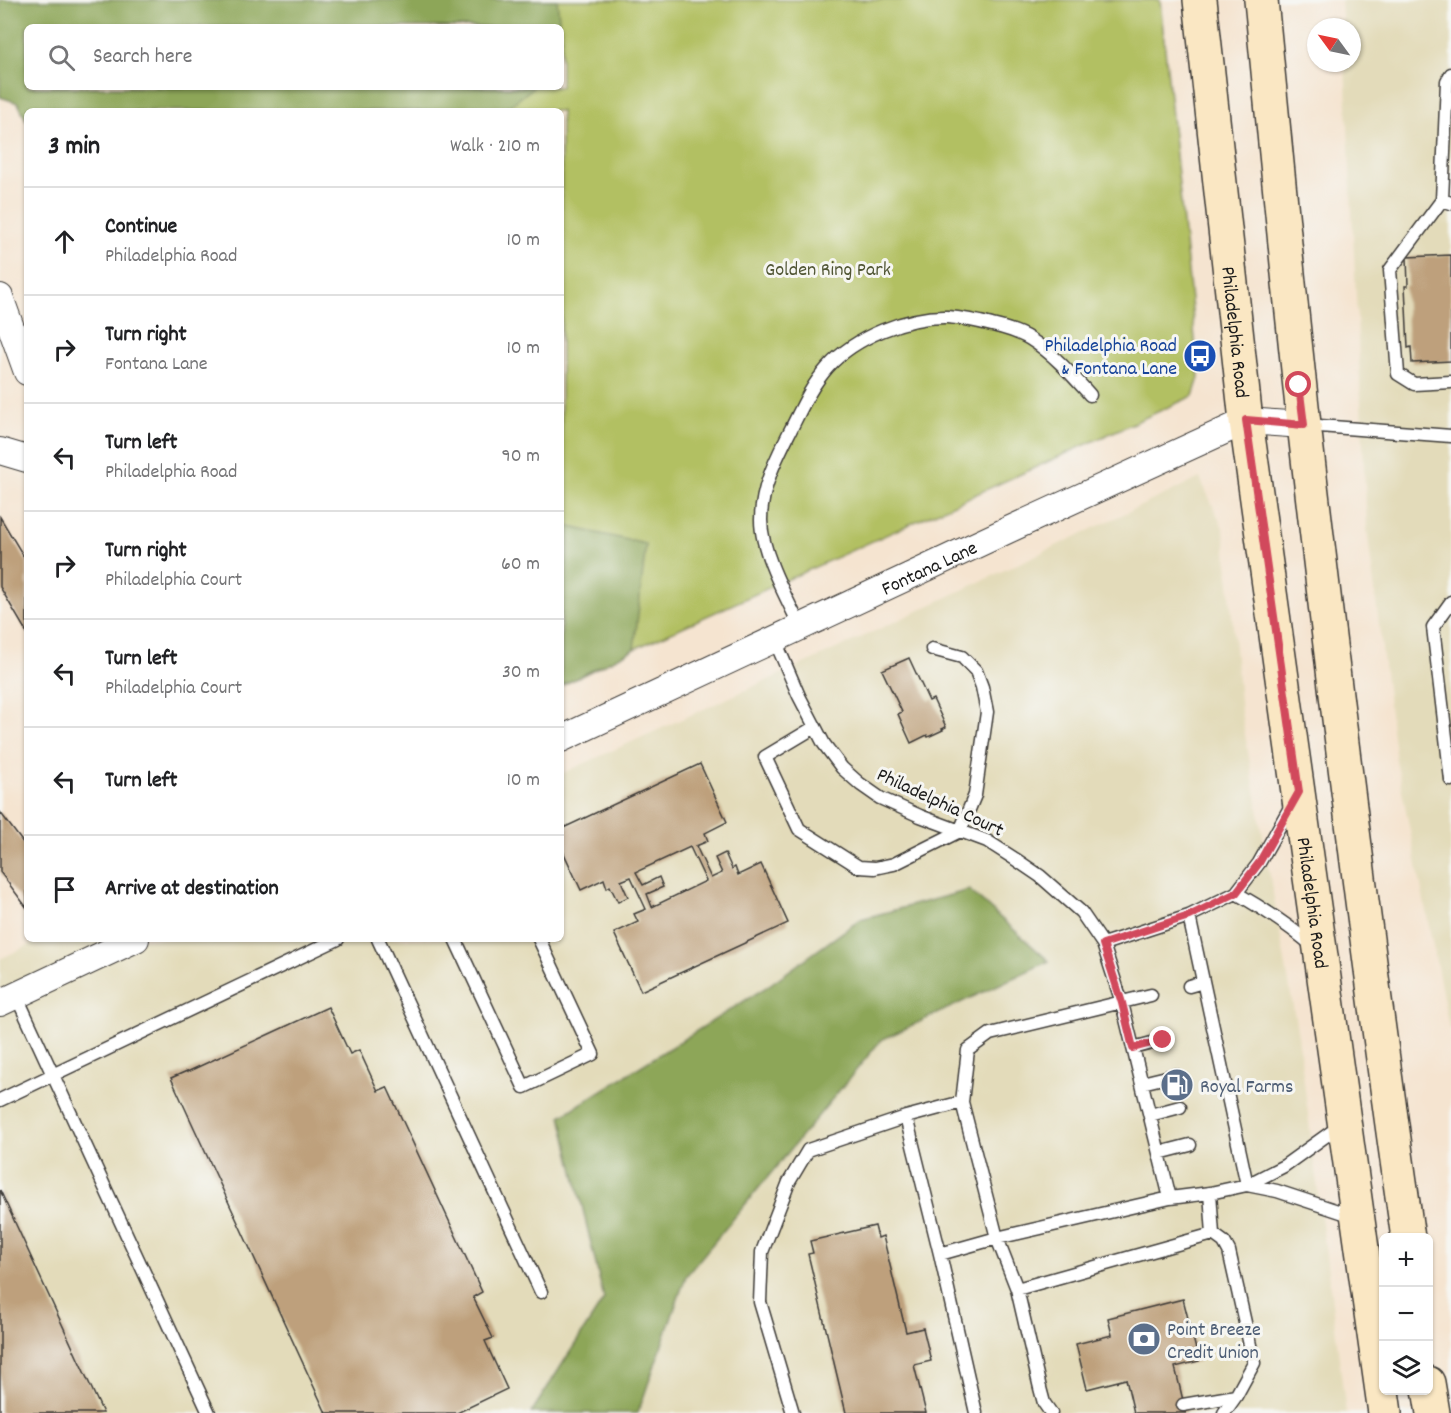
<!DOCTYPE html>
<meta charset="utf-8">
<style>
:root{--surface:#fff;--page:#f6f6f6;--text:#202124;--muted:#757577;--line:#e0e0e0}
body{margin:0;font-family:Dekko,sans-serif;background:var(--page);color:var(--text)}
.controls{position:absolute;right:18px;bottom:18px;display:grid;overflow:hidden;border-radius:9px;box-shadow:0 2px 4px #0004}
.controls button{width:54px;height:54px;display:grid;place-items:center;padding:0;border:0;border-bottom:2px solid var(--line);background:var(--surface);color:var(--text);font:30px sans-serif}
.compass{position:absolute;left:1307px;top:18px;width:54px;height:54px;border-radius:50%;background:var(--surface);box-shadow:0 2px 4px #0004;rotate:303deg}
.stop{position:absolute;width:18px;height:18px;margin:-14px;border:4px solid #d1495b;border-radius:50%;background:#fff}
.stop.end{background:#d1495b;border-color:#fff;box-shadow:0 2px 6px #0008}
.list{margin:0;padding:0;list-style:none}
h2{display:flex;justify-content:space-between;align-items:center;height:78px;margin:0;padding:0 24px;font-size:26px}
h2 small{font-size:20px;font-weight:400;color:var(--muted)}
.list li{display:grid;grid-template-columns:39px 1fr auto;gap:18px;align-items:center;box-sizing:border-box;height:108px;padding:0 24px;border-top:2px solid var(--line)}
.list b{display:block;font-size:22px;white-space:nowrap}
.list p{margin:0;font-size:20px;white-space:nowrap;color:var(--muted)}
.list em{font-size:20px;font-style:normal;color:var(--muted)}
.icon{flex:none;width:33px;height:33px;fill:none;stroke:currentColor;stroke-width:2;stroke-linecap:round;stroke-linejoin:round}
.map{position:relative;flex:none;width:1451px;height:1413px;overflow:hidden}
.search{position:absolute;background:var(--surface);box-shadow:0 2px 4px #0004;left:24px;top:24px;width:540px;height:66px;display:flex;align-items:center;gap:15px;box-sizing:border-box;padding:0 21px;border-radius:9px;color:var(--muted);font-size:22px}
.panel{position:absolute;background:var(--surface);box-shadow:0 2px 4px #0004;left:24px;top:108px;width:540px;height:834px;border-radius:9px}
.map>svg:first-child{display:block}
.built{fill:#e3dbba}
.green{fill:#b2c062;stroke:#676e3f;stroke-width:1.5}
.forest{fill:#8da658;stroke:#54613a;stroke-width:1.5}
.building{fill:#bea07b;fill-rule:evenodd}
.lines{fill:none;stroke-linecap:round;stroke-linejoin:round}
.lane-casing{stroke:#3d3a37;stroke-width:15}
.street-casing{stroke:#3d3a37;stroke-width:28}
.secondary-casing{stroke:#3d3a37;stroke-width:36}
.lane{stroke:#fff;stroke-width:12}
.street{stroke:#fff;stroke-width:26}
.secondary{stroke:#fae7c3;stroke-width:33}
.route{stroke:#d1495b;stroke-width:8}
.labels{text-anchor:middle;stroke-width:6;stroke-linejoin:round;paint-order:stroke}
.park-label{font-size:20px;fill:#505534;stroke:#f6f6f2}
.street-label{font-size:20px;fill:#1c1c1c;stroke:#f6f6f2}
.transit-label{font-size:20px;fill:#164399;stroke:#f6f6f2;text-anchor:end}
.service-label{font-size:20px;fill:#4e5e75;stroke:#f6f6f2;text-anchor:start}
</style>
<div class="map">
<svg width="1451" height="1413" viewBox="0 0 1451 1413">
<rect width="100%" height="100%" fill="#f6f6f2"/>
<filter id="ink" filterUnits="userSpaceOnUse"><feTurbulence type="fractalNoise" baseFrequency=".0167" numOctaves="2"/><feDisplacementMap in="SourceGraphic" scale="12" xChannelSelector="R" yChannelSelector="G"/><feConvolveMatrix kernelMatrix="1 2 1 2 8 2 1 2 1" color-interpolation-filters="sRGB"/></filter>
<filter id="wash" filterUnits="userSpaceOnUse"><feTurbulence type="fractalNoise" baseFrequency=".008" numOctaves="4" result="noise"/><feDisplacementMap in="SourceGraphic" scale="24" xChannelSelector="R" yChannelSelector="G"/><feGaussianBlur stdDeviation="1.35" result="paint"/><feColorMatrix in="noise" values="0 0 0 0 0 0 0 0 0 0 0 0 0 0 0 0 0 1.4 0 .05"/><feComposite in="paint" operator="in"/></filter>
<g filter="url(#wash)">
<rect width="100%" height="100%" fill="#f5e4d0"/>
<!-- built -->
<path class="built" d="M1341,0H1451V1037L1396,760L1367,529L1345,63H1352V27H1343Z
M1200,478L1224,530L1241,712L1298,1035L1346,1413H638L686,1276L881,1040L1049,961L969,890L861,919L765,988L561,1115L604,1299L531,1413H0V959L42,939H561V774L856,640Z"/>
<!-- green -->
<path class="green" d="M420,0H1160L1199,378L1193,396L634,649L561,686V111H354L368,87H561V27H404Z"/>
<!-- forest -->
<path class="forest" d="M0,0H557L560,27H27V87H534L503,111H27V122L18,103L0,97Z
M561,525L646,544L634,649L561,686Z
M969,890L1049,961L881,1040L686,1276L638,1413H531L604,1299L561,1116L765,988L861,919Z"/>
<g id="blocks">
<!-- building -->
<path class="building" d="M1451,255V361L1412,363L1411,347L1408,348L1405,286H1408L1407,257Z
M0,517L27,562V633L0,587Z
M909,658L929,701L933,699L946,727L942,729L943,730L928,737L927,735L911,743L898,714L902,712L882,670Z
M700,764L727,822L705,833L708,841L696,846L711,878L722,873L715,858L725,853L732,869L735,867L738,875L761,864L788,923L641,991L614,933L638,922L634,914L646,909L631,877L621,881L628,897L618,902L610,886L607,888L604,879L581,890L561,847V829ZM690,847L706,881L652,907L647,894L663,887L659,877L643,885L636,872Z
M0,812L27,848V908L0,872Z
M328,1007L350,1054L359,1050L378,1091L387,1087L482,1292L473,1297L493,1338L485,1341L507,1389L457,1413H326L171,1078L187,1071V1072Z
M0,1190L103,1413H0Z
M875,1226L878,1238L883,1236L906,1332L923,1328L931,1361L914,1365L926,1413H846L808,1254L813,1253L810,1241Z
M1183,1299L1199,1361L1175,1367L1186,1413H1134L1126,1379L1087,1389L1076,1344L1112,1335L1108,1318Z"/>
</g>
</g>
<g filter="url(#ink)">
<use href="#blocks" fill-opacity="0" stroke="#3d3a37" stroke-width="1.5"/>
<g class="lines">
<defs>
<path id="lane" d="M1451,74L1447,81L1442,200L1451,203
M1442,200L1390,270L1398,374L1414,384L1451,382
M1306,425L1451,436
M1451,602L1433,627L1451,780
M800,626C786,597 761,552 761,520C761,487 777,457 791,429C802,407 811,386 828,367C855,337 907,316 947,317C962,318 977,321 992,325C1005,328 1019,332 1030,339C1054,354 1072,375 1090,395
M774,638L799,696L824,744L842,768L860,784L880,798L920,816L987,841L1015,859L1040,876L1081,912L1103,944L1122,1003L1170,1198L997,1238L940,1254
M815,727L765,757L799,829L859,867L875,868L894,864L960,831L975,795L987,712L982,687L976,671L962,657L932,649
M1236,893C1264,909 1290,926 1314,947
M378,939L541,1292
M455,939L524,1087L593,1054L539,939
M1103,944L1189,916L1236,893L1259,863L1292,804
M1189,986L1203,982
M16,995L209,1413
M1133,1048L1163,1040
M1142,1083L1175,1075
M0,1100L338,939
M962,1102L997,1238L1017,1289L1213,1234L1210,1193
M1150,1115L1180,1107
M906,1117L940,1254L976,1413
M1341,1125L1284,1166L1247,1185L1277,1191L1353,1216
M1159,1153L1190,1145
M1170,1198L1210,1193L1247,1185L1189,916
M1213,1234L1224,1242L1229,1251L1254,1363L1236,1396L1224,1413
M1017,1289L1040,1388L1044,1403L1051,1413
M1183,1405L1236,1396
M793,1413L760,1302L762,1252L789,1182L808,1150L906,1117L962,1102L968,1050L990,1034L1151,995"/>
<g id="street">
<path d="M0,297L27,372"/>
<path d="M0,451L27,459"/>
<path id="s1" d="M561,739L1008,530L1246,421L1304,425"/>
<path d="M0,1003L136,939"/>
</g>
<g id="secondary">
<path id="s2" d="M1200,0L1246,421L1385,1413"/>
<path d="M1261,0C1275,141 1288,283 1304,424C1335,695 1369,967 1408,1238"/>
<path d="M1428,1383L1433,1413"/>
</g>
</defs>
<!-- lane casing -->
<use href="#lane" class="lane-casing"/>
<!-- street casing -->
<use href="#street" class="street-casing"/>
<!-- secondary casing -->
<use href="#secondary" class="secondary-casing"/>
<!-- lane -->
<use href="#lane" class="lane"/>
<!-- street -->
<use href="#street" class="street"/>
<!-- secondary -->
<use href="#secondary" class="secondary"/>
</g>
</g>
<g class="lines" filter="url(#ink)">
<!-- route -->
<path class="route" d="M1163,1040L1133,1048L1122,1003L1103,944L1189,916L1236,893L1259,863L1299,792L1246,420L1304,425L1299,385"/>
</g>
<!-- icons -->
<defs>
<symbol id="bus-disc" viewBox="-11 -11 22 22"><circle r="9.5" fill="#1a4fb4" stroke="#f6f6f2"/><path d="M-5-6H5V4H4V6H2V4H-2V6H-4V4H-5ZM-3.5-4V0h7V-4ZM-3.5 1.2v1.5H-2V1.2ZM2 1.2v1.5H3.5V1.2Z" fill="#fff"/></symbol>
<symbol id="fuel-disc" viewBox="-11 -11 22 22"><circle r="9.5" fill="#5c6f8a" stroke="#f6f6f2"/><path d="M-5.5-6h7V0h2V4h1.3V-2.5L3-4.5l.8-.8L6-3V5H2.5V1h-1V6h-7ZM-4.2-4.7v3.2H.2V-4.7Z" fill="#fff"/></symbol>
<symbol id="bank-disc" viewBox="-11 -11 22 22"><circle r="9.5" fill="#5c6f8a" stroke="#f6f6f2"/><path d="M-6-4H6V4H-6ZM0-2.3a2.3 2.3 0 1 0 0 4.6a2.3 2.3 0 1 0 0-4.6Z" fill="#fff"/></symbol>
</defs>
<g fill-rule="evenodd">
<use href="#bus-disc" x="1181" y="337" width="38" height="38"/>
<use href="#fuel-disc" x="1158" y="1066" width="38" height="38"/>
<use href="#bank-disc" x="1125" y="1320" width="38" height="38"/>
</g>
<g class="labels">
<!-- park labels -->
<g class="park-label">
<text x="828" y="275">Golden Ring Park</text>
</g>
<!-- street labels -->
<g class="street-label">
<text dy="7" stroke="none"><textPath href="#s2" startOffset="334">Philadelphia Road</textPath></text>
<text dy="7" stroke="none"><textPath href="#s1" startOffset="406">Fontana Lane</textPath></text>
<text transform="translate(941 801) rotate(25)" y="7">Philadelphia Court</text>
<text dy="7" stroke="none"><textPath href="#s2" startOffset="910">Philadelphia Road</textPath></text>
</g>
<!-- transit labels -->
<g class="transit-label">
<text x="1177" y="351">Philadelphia Road<tspan x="1177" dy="23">&amp; Fontana Lane</tspan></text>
</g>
<!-- service labels -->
<g class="service-label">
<text x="1200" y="1092">Royal Farms</text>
<text x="1167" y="1335">Point Breeze<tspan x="1167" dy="23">Credit Union</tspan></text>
</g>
</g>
</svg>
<div class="controls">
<button>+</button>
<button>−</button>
<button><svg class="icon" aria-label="layers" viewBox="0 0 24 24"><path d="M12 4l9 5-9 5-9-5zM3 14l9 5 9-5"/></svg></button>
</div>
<svg class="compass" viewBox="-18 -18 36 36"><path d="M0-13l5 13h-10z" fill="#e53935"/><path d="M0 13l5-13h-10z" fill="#757577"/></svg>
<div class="stop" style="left:1299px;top:385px"></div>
<div class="stop end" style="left:1163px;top:1040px"></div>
<div class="search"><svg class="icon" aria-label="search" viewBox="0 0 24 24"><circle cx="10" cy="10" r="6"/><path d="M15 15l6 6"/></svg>Search here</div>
<section class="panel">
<h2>3 min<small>Walk · 210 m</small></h2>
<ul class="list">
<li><svg class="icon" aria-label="ahead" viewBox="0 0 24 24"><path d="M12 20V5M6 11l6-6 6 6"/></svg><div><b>Continue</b><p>Philadelphia Road</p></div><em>10 m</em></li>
<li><svg class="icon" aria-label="right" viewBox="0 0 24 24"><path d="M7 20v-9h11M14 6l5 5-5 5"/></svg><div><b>Turn right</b><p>Fontana Lane</p></div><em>10 m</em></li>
<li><svg class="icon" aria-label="left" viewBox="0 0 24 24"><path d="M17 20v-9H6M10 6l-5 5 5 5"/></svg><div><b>Turn left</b><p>Philadelphia Road</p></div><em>90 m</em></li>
<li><svg class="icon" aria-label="right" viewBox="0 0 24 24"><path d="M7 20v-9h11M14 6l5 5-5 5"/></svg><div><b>Turn right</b><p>Philadelphia Court</p></div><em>60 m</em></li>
<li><svg class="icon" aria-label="left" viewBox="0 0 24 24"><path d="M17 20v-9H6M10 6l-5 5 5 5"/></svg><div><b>Turn left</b><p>Philadelphia Court</p></div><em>30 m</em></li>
<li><svg class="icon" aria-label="left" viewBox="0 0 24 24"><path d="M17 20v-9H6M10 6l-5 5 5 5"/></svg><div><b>Turn left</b></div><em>10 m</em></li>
<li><svg class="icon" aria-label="arrive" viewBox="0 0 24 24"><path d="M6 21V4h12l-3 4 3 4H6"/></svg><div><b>Arrive at destination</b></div></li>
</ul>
</section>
</div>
